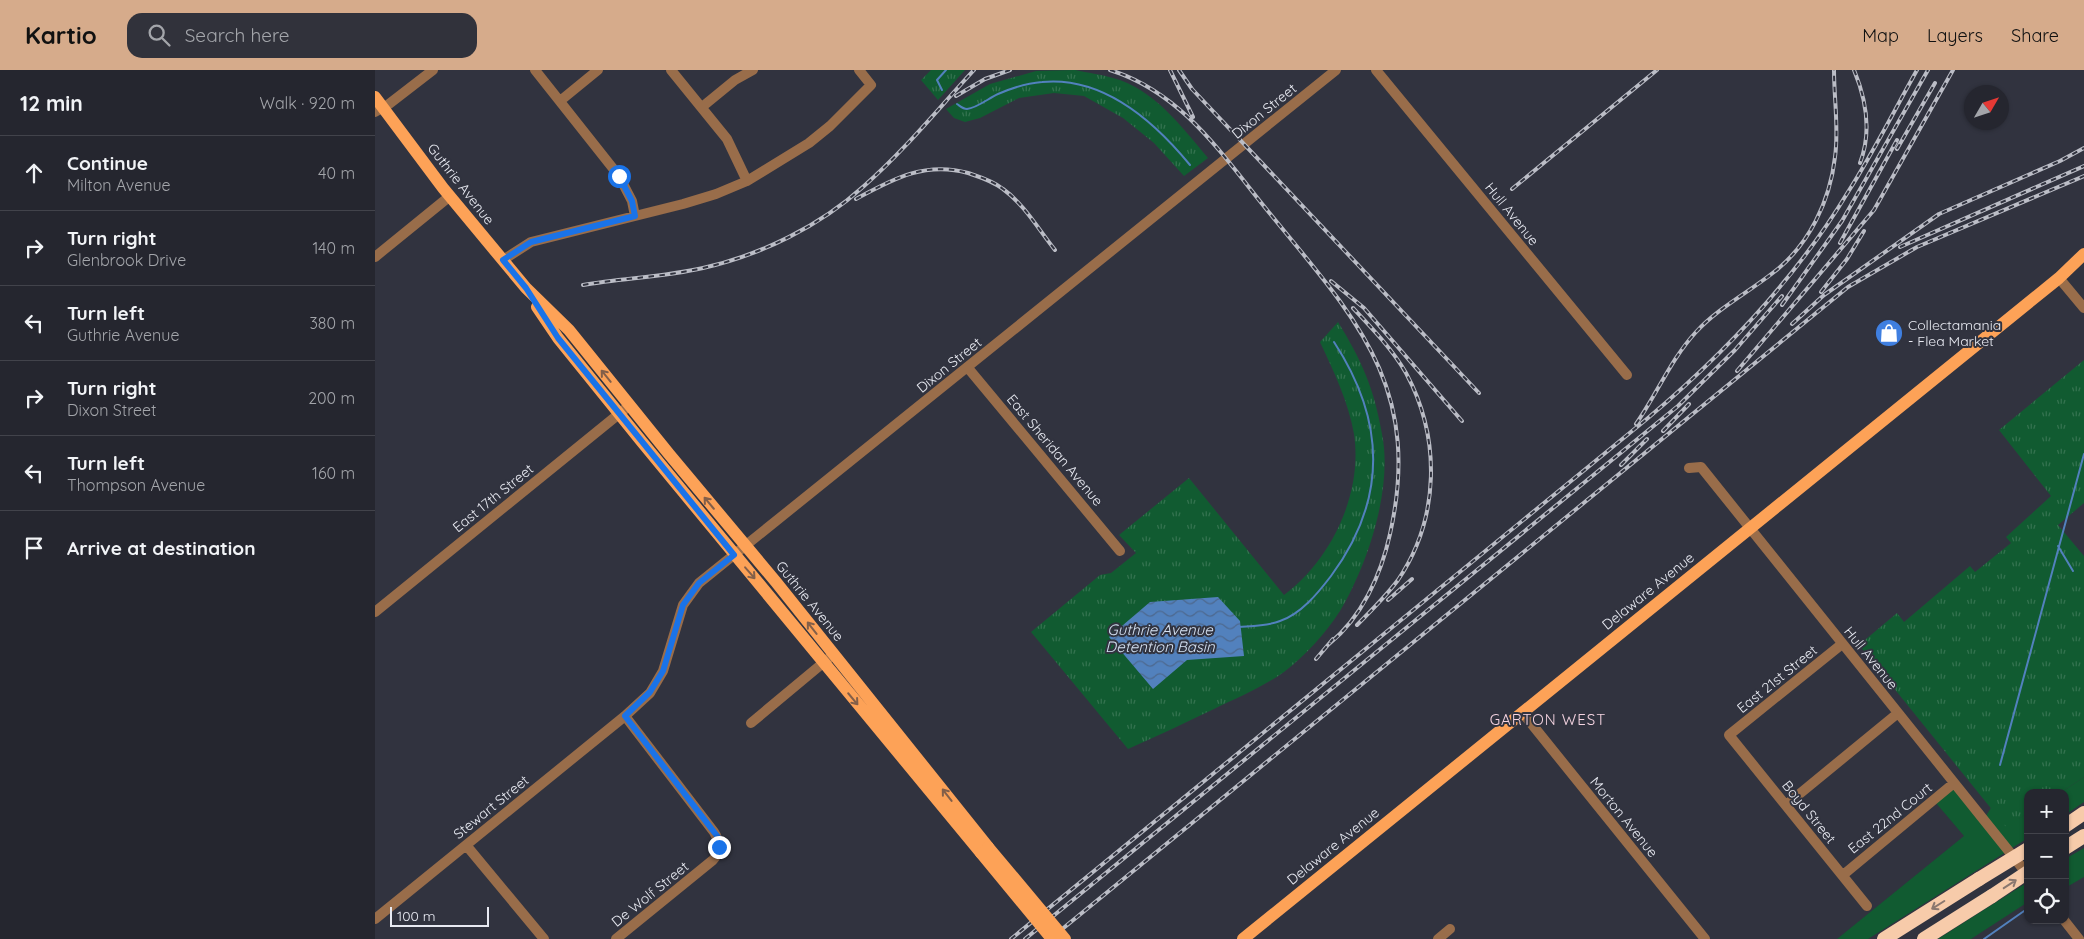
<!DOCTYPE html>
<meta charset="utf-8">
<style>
:root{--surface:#25262f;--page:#31323b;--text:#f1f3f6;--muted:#a3a5aa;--line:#42434b;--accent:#d6ab8b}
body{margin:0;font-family:Quicksand,sans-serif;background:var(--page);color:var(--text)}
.controls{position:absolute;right:15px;bottom:15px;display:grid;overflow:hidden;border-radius:10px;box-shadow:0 1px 4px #0004}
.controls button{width:45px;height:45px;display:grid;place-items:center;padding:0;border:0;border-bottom:1px solid var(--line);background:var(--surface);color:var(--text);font:25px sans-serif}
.compass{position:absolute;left:1589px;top:15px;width:45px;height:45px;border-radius:50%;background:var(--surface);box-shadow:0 1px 4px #0004;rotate:51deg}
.scale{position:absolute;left:15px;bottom:12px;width:99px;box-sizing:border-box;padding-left:5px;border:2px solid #e8eaf2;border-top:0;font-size:14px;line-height:18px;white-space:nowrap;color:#e8eaf2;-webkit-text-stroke:4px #31333f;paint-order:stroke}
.stop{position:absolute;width:15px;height:15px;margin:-11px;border:4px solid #1a73e8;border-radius:50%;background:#fff}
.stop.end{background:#1a73e8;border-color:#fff;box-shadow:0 1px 5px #0008}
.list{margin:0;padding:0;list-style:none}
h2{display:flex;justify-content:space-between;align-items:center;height:65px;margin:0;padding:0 20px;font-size:21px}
h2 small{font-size:16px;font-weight:400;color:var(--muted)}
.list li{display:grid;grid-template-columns:32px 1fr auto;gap:15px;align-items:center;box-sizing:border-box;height:75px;padding:0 20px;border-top:1px solid var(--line)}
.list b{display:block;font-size:19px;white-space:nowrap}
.list p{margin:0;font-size:16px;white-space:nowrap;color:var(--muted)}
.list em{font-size:16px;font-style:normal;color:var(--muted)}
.icon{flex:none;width:28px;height:28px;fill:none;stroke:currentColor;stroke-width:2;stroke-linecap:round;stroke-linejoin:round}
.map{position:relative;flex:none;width:1709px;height:869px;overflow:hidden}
header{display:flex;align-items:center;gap:30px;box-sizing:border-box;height:70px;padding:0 25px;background:var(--accent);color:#111}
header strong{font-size:24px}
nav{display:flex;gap:28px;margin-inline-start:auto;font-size:18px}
.search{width:350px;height:45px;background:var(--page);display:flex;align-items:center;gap:12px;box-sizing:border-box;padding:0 18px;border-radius:15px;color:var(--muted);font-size:19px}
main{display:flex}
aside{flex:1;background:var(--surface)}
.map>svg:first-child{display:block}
.grass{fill:#115b31}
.park{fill:url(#park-tufts)}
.water{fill:url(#water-waves)}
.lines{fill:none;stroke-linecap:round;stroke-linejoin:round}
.stream{stroke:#5281bd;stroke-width:2}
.minor{stroke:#996d4a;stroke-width:10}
.major{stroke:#fda257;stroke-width:12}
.highway{stroke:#f7cbaa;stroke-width:14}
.rail-casing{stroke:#bbbdc6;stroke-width:4}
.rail{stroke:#31333f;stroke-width:2;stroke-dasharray:5.5;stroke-linecap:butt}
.major-bridge{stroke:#fda257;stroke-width:12}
.highway-bridge{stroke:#f7cbaa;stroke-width:14}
.oneway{stroke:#835f49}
.oneway2{stroke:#8a776f}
.route{stroke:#1a73e8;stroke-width:6}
.labels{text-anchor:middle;stroke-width:4;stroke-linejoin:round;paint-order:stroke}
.street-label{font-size:14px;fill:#e8eaf2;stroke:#31333f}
.poi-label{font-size:14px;fill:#e8eaf2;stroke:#31333f;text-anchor:start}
.water-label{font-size:15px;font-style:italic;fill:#d6e3f4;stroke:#31333f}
.neighbourhood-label{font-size:15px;letter-spacing:1px;fill:#f5d4e1;stroke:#31333f}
</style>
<header>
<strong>Kartio</strong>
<div class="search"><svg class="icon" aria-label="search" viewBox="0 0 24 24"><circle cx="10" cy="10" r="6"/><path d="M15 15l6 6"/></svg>Search here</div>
<nav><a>Map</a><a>Layers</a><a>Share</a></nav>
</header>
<main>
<aside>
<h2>12 min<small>Walk · 920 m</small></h2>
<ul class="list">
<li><svg class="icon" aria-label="ahead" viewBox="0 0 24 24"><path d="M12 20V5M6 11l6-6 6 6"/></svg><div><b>Continue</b><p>Milton Avenue</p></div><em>40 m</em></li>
<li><svg class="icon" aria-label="right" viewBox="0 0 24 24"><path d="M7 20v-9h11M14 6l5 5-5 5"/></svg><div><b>Turn right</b><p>Glenbrook Drive</p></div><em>140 m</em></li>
<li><svg class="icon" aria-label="left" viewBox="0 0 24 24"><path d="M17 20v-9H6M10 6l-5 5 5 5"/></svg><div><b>Turn left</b><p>Guthrie Avenue</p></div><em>380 m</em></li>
<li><svg class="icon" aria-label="right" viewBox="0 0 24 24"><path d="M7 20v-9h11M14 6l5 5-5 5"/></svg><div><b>Turn right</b><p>Dixon Street</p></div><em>200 m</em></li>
<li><svg class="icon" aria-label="left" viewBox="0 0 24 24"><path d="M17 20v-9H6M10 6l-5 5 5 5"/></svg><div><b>Turn left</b><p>Thompson Avenue</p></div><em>160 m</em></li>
<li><svg class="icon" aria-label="arrive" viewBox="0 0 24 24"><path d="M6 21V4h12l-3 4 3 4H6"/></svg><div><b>Arrive at destination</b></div></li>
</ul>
</aside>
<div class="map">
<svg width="1709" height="869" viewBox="0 0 1709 869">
<defs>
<pattern id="park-tufts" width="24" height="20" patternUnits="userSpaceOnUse" patternTransform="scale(1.25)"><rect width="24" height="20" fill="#115b31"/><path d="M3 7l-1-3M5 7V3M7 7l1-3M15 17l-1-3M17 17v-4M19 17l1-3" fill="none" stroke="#34734f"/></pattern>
<pattern id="water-waves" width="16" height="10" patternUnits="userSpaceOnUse" patternTransform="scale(1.25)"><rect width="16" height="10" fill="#5281bd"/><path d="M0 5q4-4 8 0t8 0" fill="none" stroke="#4d698f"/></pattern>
</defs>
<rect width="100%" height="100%" fill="#31333f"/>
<!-- grass -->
<path class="grass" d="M1709,707V732L1690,745V723H1685Z
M1579,719L1631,782L1493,869H1462L1589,766L1561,733Z
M1621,729L1643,749L1653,743V768L1637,778L1611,746Z
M1709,778V807L1690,818V789Z
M1653,812V832L1596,869H1563Z"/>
<!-- park -->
<path class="park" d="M556,0H590L563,30L546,10Z
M700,0C713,3 725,4 738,8C779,19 807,57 833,88L809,106L779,73L748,48L709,26L679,23L644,28L605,48L590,52L579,48L571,39L615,14L661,1Z
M963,252C987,291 999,318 1007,364C1018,418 993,494 965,541C951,563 930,586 909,602C888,617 862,628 839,639C810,653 782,666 753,679L656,562L725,505L736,503L761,483L744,465L814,408L909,525C956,490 988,424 979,364C973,331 959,302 945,272Z
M1709,290V433L1683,455L1709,486V707L1685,723H1653V743L1631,757L1484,575L1522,543L1529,552L1595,496L1600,502L1636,473L1631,467L1676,426L1624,360Z"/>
<!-- water -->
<path class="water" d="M843,527L865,551L869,586L812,590L778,619L734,567L775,532Z"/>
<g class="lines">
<!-- stream -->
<path class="stream" d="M567,20L562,10L571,0
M582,34C585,36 588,39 592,39C602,38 614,28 623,24C637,18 653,13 667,12C728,6 779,51 815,95
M1683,476L1698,501
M864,557C877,556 893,556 905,551C926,544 943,523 956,506C1013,429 1010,350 959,272
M1625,695L1709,384
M1609,869L1649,841"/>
<!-- minor -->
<path class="minor" d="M160,0L244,106L257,131L260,146
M296,0L352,69L372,111
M1001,0L1252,305
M185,31L223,0
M327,37L360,10L378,0
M0,42L14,34L58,0
M0,187L75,126
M128,190L156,172L308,134L341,124L372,111L434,73L455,56L496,15L484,0
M1684,208L1709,238
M593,298L745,481
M1314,398L1326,397L1653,805
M0,542L250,339
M1467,574L1354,665L1492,836
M1147,642L1330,869
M376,653L454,588
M1411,735L1523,643
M91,775L169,869
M1468,805L1579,713
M0,849L250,646L275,623L288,601L308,535L324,513L961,0
M1689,850L1704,869
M241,869L338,790C345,782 345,771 339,762L250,646
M1063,869L1075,859"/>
<!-- major -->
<path class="major" d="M0,27L68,118L151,218L194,260L294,384L401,512L613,777
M162,237L183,268L267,372L606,783
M868,869L1684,208L1709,184"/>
<!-- highway -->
<path class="highway" d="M1690,756L1709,743
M1690,778L1709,766
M1509,869L1604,809
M1549,869L1617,826"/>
<defs>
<path id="rail" d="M735,0C805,22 844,80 888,135C976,244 1049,312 1015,464C1006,505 987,547 954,574
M795,0L818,47
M804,0L817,19L1104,323
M1479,0C1491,29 1497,62 1485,93
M581,26L610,9L635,0
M1522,79L1560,13
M1137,119L1282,0
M481,129C518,109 550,91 593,103C605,107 618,111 628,119C649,134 664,160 680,180
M1465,173L1522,70
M1525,177L1709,96
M956,211L989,238L1087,351
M208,215C248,208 289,207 328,198C386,185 445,156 489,116C529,81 563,39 599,0
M1446,222L1472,189L1489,161
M1407,235L1467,151L1553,0
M978,238C996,257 1018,280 1031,303C1066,368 1065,448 1023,510C1011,526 996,541 982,555
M1417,254L1449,225L1564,144L1685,91L1709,78
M1362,301L1499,140L1578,0
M1261,354C1282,324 1296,289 1321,262C1343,238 1374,222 1399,202C1434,175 1455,131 1460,87C1464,59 1459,29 1459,0
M1288,361L1314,334
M1246,395L1272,369
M1013,530L1037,509
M941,589L958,569
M636,869L1273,348C1350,283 1420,210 1473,122C1498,83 1519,41 1542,0
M650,869L1303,336L1360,280L1407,226
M675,869L1473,217L1542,177L1709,106"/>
</defs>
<!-- rail casing -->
<use href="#rail" class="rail-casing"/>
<!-- rail -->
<use href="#rail" class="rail"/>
<!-- major-bridge -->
<path class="major-bridge" d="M613,777L690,869
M606,783L677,869"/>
<!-- highway-bridge -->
<path class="highway-bridge" d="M1604,809L1653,779
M1617,826L1653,802"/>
</g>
<!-- one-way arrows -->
<defs><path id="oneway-shaft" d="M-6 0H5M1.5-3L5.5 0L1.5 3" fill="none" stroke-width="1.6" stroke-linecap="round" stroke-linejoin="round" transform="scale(1.25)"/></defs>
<g class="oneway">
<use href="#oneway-shaft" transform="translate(231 306) rotate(-129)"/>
<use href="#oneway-shaft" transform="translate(334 433) rotate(-130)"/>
<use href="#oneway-shaft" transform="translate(375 503) rotate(49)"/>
<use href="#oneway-shaft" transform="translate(437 558) rotate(-128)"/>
<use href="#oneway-shaft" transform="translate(478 629) rotate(50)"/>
<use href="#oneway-shaft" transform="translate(572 725) rotate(-128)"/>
</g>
<g class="oneway2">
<use href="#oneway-shaft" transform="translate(1635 814) rotate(-33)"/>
<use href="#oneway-shaft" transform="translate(1563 835) rotate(148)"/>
</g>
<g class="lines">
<!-- route -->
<path class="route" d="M244,106L257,131L260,146L156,172L128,190L151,218L183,268L359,485L324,513L308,535L288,601L275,622L250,646L339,762L343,767L344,777"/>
</g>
<!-- icons -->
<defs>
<symbol id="shop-disc" viewBox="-11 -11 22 22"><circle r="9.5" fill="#3f7fe0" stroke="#31333f"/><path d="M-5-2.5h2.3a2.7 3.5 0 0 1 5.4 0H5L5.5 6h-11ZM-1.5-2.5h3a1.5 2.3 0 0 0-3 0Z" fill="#fff"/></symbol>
</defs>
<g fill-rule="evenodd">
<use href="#shop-disc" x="1498" y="247" width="32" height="32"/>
</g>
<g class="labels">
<!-- street labels -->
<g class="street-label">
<text transform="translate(889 41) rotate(-39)" y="5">Dixon Street</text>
<text transform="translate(86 114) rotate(52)" y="5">Guthrie Avenue</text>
<text transform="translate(1137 144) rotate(51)" y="5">Hull Avenue</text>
<text transform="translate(574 295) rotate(-39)" y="5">Dixon Street</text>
<text transform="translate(680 380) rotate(50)" y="5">East Sheridan Avenue</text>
<text transform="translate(118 428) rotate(-39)" y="5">East 17th Street</text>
<text transform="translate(1273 521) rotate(-39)" y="5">Delaware Avenue</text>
<text transform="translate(435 531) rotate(51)" y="5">Guthrie Avenue</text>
<text transform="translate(1496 588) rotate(51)" y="5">Hull Avenue</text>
<text transform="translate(1402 609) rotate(-39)" y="5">East 21st Street</text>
<text transform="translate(116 737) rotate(-39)" y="5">Stewart Street</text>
<text transform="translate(1434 742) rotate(51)" y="5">Boyd Street</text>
<text transform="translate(1249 747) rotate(51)" y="5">Morton Avenue</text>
<text transform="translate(1515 748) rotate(-39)" y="5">East 22nd Court</text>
<text transform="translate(958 776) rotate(-39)" y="5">Delaware Avenue</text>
<text transform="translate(275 824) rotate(-39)" y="5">De Wolf Street</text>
</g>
<!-- poi labels -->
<g class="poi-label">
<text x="1533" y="260">Collectamania<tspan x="1533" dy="16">- Flea Market</tspan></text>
</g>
<!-- water labels -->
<g class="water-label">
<text x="785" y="565">Guthrie Avenue<tspan x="785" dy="17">Detention Basin</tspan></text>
</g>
<!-- neighbourhood labels -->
<g class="neighbourhood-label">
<text x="1173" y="655">GARTON WEST</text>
</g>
</g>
</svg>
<div class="controls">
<button>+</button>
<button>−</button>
<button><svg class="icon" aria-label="locate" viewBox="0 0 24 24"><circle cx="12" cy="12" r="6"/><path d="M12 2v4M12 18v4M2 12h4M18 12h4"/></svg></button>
</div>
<svg class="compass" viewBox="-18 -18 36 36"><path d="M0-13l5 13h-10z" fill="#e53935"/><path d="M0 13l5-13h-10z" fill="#a3a5aa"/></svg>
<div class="scale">100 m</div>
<div class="stop" style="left:244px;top:106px"></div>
<div class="stop end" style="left:344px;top:777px"></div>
</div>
</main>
